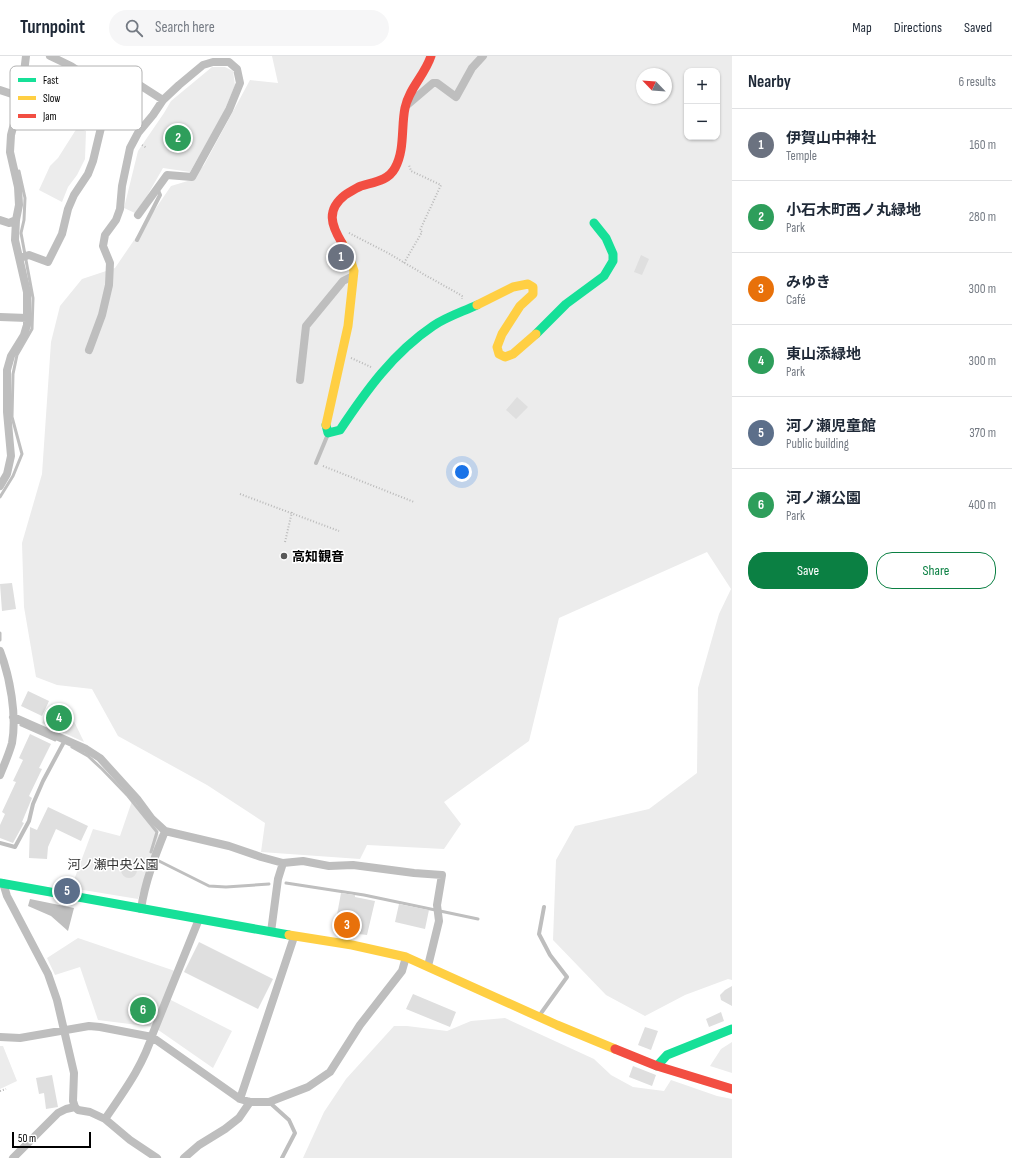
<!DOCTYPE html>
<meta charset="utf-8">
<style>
:root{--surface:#fff;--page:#f6f6f7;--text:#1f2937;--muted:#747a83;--line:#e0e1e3;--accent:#0b8043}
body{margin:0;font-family:"Sofia Sans Condensed","Noto Sans JP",sans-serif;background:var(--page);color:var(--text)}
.controls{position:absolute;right:12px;top:12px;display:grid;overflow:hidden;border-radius:8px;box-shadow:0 1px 3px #0004}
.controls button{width:36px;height:36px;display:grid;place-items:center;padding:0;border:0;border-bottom:1px solid var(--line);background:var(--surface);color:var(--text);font:20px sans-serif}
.compass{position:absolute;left:636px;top:12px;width:36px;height:36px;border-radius:50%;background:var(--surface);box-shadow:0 1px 3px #0004;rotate:295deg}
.scale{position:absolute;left:12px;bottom:10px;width:79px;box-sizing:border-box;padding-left:4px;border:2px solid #000;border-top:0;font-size:11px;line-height:14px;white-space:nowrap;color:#000;-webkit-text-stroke:3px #fff;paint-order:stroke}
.you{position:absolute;left:462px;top:416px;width:14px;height:14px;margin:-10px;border:3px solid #fff;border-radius:50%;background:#1a73e8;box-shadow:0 0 0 6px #1a73e833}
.badge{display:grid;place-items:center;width:26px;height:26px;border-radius:50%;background:var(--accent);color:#fff;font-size:13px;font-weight:700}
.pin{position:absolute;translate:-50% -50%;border:2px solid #fff;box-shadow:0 1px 4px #0006}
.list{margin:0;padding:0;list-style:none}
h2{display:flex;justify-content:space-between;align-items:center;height:52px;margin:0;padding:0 16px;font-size:17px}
h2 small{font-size:13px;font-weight:400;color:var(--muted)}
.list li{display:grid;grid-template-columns:26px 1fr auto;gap:12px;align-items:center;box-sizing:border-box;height:72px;padding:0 16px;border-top:1px solid var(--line)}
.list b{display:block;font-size:15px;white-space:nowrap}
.list p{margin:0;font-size:13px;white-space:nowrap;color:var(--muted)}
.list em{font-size:13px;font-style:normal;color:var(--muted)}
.actions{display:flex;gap:8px;padding:12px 16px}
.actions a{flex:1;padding:9px 0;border:1px solid var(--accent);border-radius:16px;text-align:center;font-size:14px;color:var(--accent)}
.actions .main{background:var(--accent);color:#fff}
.icon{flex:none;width:22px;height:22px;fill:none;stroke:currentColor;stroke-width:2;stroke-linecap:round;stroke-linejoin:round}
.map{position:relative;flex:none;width:732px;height:1102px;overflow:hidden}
header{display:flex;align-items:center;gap:24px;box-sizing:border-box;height:56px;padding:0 20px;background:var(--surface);border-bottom:1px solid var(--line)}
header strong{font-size:19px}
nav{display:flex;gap:22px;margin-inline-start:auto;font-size:14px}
.search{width:280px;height:36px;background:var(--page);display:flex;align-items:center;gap:10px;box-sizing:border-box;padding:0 14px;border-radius:22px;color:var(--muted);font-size:15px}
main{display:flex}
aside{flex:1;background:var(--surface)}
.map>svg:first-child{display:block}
.green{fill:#ececec;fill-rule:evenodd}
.water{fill:#bfbfbf}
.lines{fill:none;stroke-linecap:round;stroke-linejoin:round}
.stream{stroke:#bfbfbf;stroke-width:3}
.building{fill:#dfdfdf}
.path{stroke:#b9b9b9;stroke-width:2;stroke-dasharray:1 2;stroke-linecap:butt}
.lane{stroke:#bebebe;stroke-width:4}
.street{stroke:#bebebe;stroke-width:8}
.fast{stroke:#16e098;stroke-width:9}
.slow{stroke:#ffcf43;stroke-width:9}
.jam{stroke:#f24e42;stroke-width:9}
.poi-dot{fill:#595959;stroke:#fff;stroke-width:1.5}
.labels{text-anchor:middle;stroke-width:3;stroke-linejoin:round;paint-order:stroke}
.poi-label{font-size:13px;font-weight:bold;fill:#000;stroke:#fff;text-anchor:start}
.park-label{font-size:13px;fill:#333;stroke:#fff}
.key{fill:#fff;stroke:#b2b2b2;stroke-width:1}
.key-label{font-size:11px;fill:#000}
</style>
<header>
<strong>Turnpoint</strong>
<div class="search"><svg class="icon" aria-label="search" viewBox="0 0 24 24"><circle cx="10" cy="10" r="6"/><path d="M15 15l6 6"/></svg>Search here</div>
<nav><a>Map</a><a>Directions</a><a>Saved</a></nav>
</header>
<main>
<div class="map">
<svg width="732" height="1102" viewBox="0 0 732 1102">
<rect width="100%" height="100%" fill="#fff"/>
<!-- green -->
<path class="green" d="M272,0H732V924L728,923L685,939L645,960L606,939L553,884L556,804L575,770L649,753L697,717L698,632L719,558L731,533L707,496L559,562L529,685L444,746L461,768L444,793L367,789L360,803L261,796L265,767L207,729L118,680L92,633L57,629L36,621L24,551L22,487L42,418L51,286L60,250L82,223L115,212L171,130L191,124L204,109L250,24L278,27ZM687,15H717V81H687ZM642,18H666V42H642Z
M212,11H225L233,15L235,29L223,58L190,116L163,112L147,140L135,157L124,152L138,95L164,57L171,45Z
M77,72L86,75L85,103L77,119L68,131L62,146L39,134L50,110L58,102Z
M52,648L70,657L84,686L42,667Z
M132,745L159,779L138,843L71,832L93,773L120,780Z
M78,882L175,915L165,941L232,975L213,1012L154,971L98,964L80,911L55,919L47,902Z
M505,962L594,1003L611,1019L633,1031L664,1035L671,1024L717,1040L732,1043V1102H303L324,1056L346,1023L394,970H407L447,975L471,965Z
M732,986V1017L710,1010L721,993Z
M0,990H3L17,1025L0,1033Z"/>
<!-- water -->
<path class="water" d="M30,843L74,852L68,875L51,860L28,850Z"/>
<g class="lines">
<!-- stream -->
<path class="stream" d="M0,441L13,420L22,398L12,361L13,318L17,299L32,273L33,242L21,177L24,164L25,142L19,115
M0,577V584
M21,669L55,684
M72,691L88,700L102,713L128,740L157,776L151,796
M159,805L209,830L226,831L269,828
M286,827L364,839L478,863"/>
</g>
<!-- building -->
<path class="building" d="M641,199L649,203L642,219L634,216Z
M517,341L528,351L516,363L506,354Z
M12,527L16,553L2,555L0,528Z
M28,635L49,645L42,660L21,650Z
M30,678L51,688L39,712L42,713L29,740L32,742L22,766L24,767L13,787L0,782V769L5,758L2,756L16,726L13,725L23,704L19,702Z
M48,751L88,770L81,785L56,773L48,791L47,803L29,802L30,771L37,774Z
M121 814a8 8 0 1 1 16 0a8 8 0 1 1-16 0Z
M341,837L355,839V841L375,845L367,879L334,875Z
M399,848L429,854L425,873L395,866Z
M199,886L273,923L258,953L184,916Z
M732,930V950L721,944L720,939L725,934Z
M413,938L456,956L450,971L406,953Z
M721,956L724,965L709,971L706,963Z
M645,971L658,975L651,994L638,989Z
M633,1010L656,1019L652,1030L629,1021Z
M52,1019L58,1051L46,1053L44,1037L39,1038L36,1022Z"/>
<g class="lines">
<!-- path -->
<path class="path" d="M142,89L147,92
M349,177L388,197L425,219L459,238L462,240V243
M404,207L422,176L420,174L441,129L411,115L409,109
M351,302L371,311
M323,410L414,446
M240,438L339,475
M285,486L292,456
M0,1035L6,1033"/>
<!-- lane -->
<path class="lane" d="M56,63L71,10
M137,184L160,139L157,132
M316,407L328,378
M0,787L15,791L29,765L33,748L43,725L65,684
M539,960L567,921L550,899L539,878L544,851
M269,1046L289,1064L295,1077L282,1102"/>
<!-- street -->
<path class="street" d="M100,33L123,28H138L163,44
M0,34L21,41
M406,50L433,27H437L456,41L472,12L483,0
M0,164L9,167L16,164
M20,202L29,199L48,206L62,178L68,153L74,139L88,118L93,105L105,55L100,33L89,22L71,10L50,0
M0,261L27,262
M89,294L102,259L109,229L110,207L103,190L105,179L116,164L120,153L122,130L130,92L138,77L153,59L163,44L179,29L203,9L213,6H229L237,13L240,27L229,54L192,121L167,119L138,159
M300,324L306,270L343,225L353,220
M0,430L7,418L11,400L7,356V314L11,300L24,279L27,269V236L15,184L16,164L19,149L18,131L10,96L11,79L21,41L26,0
M0,595C10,621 17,659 12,687C9,698 4,709 0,719
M13,661L86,693L100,702L138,744L152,763L165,775L229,790L261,801L283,807L303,805L329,810L353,809L414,817L442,819L437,849L439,865L428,910
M3,827L7,840L48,918L57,944L74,1017L73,1045L75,1051L78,1054L90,1056L105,1063
M141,853C145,826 155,800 165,775
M271,876L278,823L283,807
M0,981L20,982L89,970L100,971L152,981L240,1043L250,1046H269L308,1031L330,1016L360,969L402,915L406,901
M240,1043L293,884
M13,1102L58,1057L66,1053L75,1051
M157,1102L130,1084L105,1063C124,1035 143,1010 153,977L199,863
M184,1102L199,1089L225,1073L239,1062L250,1046"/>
<!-- fast -->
<path class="fast" d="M536,278L566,248L604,220L613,205V198L606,182L594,167
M326,369L328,377L340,374C366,335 393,297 433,270C446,261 462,256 477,249
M0,827L289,879
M657,1010L667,999L732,973"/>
<!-- slow -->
<path class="slow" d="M477,249L513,231L528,228L533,231V238L520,250L502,278L497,291L499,298L505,301L513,298L536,278
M326,369L348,270L354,215L349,200L342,187
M289,879L352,889L406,901L557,969L615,993"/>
<!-- jam -->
<path class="jam" d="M342,187C331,169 326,154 345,139C350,136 356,132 361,130C374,126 388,125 395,112C405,94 401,71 405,52C409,32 425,19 431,0
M615,993L657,1010L732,1033"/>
</g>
<!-- markers -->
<circle class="poi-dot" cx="284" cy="500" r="4"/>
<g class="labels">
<!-- poi labels -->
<g class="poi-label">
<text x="292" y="505">高知観音</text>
</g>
<!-- park labels -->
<g class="park-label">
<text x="113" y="813">河ノ瀬中央公園</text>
</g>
</g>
<!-- legend -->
<rect x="10" y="10" width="132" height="64" rx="6" class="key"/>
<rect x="18" y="22" width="18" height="4" fill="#16e098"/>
<rect x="18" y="40" width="18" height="4" fill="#ffcf43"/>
<rect x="18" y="58" width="18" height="4" fill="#f24e42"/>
<g class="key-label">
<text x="43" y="28">Fast</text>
<text x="43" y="46">Slow</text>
<text x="43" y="64">Jam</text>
</g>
</svg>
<div class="controls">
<button>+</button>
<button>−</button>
</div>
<svg class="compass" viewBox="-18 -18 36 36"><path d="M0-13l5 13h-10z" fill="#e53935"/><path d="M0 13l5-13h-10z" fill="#747a83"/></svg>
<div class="scale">50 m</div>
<div class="you"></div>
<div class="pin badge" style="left:341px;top:201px;background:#6b7280">1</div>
<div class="pin badge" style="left:178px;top:82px;background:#2e9e5b">2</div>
<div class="pin badge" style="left:347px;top:869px;background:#e8710a">3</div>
<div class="pin badge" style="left:59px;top:662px;background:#2e9e5b">4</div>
<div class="pin badge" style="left:67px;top:835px;background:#5c6f8a">5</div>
<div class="pin badge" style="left:143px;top:954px;background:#2e9e5b">6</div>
</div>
<aside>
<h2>Nearby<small>6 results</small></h2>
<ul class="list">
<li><span class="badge" style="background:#6b7280">1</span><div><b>伊賀山中神社</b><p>Temple</p></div><em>160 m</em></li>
<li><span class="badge" style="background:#2e9e5b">2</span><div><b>小石木町西ノ丸緑地</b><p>Park</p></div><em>280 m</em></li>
<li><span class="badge" style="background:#e8710a">3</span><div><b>みゆき</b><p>Café</p></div><em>300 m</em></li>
<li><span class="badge" style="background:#2e9e5b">4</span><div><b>東山添緑地</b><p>Park</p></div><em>300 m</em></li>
<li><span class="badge" style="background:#5c6f8a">5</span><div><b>河ノ瀬児童館</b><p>Public building</p></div><em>370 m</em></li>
<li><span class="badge" style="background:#2e9e5b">6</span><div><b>河ノ瀬公園</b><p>Park</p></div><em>400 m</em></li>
</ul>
<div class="actions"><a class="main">Save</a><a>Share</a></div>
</aside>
</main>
